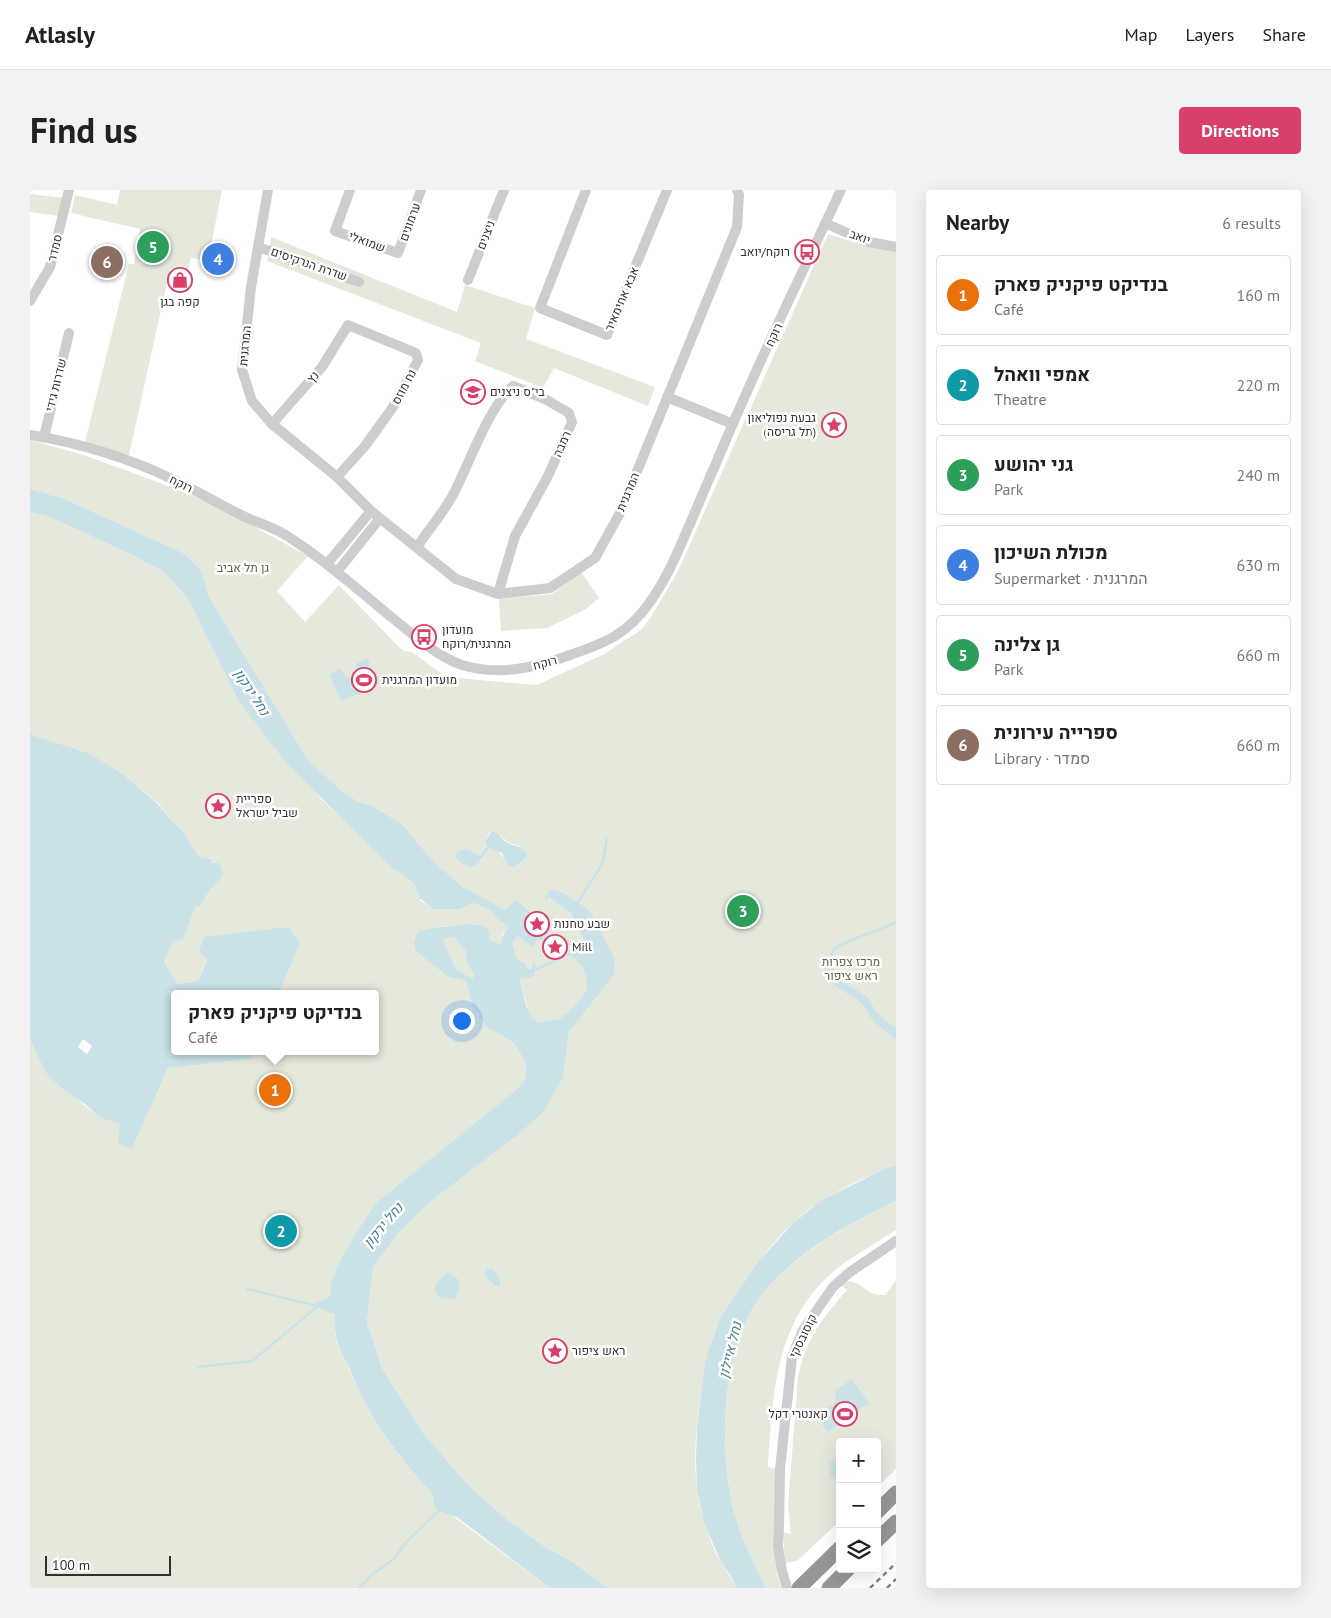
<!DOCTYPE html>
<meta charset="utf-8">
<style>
:root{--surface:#fff;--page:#f2f2f2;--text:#202124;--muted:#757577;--line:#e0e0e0;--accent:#d94069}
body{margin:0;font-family:"PT Sans",Heebo,sans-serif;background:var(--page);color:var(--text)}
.controls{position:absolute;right:15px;bottom:15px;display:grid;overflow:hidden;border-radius:5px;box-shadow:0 5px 20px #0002}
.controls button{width:45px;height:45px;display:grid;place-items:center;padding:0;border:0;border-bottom:1px solid var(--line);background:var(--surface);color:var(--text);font:25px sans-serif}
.scale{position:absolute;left:15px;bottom:12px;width:126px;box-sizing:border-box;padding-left:5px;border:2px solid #303030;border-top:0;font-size:14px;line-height:18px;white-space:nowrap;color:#303030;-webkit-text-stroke:4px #fff;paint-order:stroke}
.you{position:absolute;left:431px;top:830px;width:18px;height:18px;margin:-12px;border:4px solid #fff;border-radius:50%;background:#1a73e8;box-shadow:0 0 0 8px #1a73e833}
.badge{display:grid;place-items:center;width:32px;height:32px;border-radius:50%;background:var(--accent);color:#fff;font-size:16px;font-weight:700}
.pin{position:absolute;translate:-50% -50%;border:2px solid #fff;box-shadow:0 1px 5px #0006}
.popup{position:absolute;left:141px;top:800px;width:208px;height:65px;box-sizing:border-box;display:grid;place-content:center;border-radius:5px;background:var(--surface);filter:drop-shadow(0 1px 4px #0005);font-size:16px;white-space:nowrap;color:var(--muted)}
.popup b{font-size:19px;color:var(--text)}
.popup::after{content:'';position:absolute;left:50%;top:100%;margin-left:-10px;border:10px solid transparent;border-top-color:var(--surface)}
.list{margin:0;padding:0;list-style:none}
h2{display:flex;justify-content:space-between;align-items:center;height:65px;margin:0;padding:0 20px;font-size:21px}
h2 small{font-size:16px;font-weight:400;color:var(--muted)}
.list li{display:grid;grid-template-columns:32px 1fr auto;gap:15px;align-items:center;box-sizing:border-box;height:80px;margin:0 10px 10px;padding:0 10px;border:1px solid var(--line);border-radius:5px}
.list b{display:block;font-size:19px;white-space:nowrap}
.list p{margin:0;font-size:16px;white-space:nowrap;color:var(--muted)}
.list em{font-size:16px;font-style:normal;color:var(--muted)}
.icon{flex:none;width:28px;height:28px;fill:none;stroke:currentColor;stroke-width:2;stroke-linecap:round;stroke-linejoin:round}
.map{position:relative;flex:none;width:866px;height:1398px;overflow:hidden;border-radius:5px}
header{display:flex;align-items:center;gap:30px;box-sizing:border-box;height:70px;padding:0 25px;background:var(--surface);border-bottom:1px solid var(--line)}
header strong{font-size:24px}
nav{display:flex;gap:28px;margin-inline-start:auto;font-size:18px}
.intro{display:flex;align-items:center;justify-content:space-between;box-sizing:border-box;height:120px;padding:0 30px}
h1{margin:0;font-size:35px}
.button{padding:12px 22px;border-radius:5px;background:var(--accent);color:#fff;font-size:18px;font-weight:700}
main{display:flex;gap:30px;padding:0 30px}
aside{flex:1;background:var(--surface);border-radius:5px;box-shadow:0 5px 20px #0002}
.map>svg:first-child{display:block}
.green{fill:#e5e9dc;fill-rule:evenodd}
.water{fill:#cae2e8;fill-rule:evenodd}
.pier{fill:#fff}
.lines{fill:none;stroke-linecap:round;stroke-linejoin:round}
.stream{stroke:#cae2e8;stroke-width:2.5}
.minor{stroke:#cdcdcd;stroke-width:10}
.highway{stroke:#979797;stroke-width:15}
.rail{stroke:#858585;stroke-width:2.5;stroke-dasharray:5 4;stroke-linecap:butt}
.labels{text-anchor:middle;stroke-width:5;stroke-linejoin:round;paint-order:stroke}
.street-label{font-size:12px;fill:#303030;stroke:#fff}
.poi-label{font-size:12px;fill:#303030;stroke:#fff;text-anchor:start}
.park-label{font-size:12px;fill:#5b6840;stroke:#fff}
.water-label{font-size:14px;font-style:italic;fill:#437f8c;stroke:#fff}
</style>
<header>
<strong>Atlasly</strong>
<nav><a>Map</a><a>Layers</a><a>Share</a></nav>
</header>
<div class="intro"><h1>Find us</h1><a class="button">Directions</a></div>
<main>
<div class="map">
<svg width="866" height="1398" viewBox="0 0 866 1398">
<rect width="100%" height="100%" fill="#fff"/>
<!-- green -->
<path class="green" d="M90,0H192L178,71L161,68L158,82L140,79L99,265L55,252L99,74H104L110,39L41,23L45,5L87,15Z
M0,4L34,8L29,26L0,22Z
M798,44L840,57L866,61V975C833,987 790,1008 764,1032C741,1053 724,1078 707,1104C701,1113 692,1122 688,1132C676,1162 672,1193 668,1224C664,1259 663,1300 675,1334C679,1346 684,1361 691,1372C696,1381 702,1389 707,1398H578L540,1370L518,1359L480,1332L439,1296L393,1243L352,1178L337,1132L343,1078L367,1045L399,1013L484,948L533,887L539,842L548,828L558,818L557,799L550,810L538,822L529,829L509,832L502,828L499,823L490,790L492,788H500L504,786L506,774L500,780L497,779L492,771L488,770L485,766L482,753L488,746L505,751L513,750L522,736L510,732L486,709L475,721L433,697L405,673L371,633L342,616L327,611L312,601L278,570L179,407L171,380L155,364L35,309L0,299V250L54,265L141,297L211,326L230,340L278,366L247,401L275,432L309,395L369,457L374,461L382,462L416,487L507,495L574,464L611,440L621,427L648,381ZM460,642L470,645L479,653L489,656L498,666L486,677L481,678C473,669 473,661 460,658L451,671L440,660L447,665H450L457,655L455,651Z
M241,47L427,122L435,95L505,118L496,149L625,197L618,216L524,178L513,198L445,171L451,153L237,71Z
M0,322L17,326L59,345L106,367L134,382L158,409L208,510L291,609L332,647L362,678L380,689L388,699L389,709L402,719H431L443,713L460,720L467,729L478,737L472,745L473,754H470L459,749L458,740L445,734L409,737L391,740L419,787L436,791L443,818L451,828L455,836L484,853L494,870L496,878L495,890L490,898L347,1012C333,1033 319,1054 308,1076C303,1086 305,1101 297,1109C294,1112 290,1112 286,1112L306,1126C301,1147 310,1159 318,1177C330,1203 343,1231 361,1254C374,1272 388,1288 403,1305L404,1312L520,1398H0V849L15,882L70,928L90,934L88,946L102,959L138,878L221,869L225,861H345V804H249L270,753L259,737L177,769L168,791L148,794L134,774L143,750L153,749L166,716L169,717L180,700L193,686L181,669L170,667L162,657L156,644L139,628L129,614L94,585L82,578L5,546L0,543Z
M551,382L569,408L556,419L517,438L471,441L469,409L522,404Z
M419,747H424L435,760L437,773L443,782L444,787L442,788L426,779L414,756V750Z
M866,1011V1040C846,1053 824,1065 805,1080C744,1132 743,1204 738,1277L747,1279L744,1334L747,1385L751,1398H736C723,1372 710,1346 703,1318C688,1252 691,1145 741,1094C778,1056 819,1034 866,1011Z
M820,1091C836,1095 836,1106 855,1105L866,1091V1279L847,1297V1252H810V1331L767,1371L755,1373L753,1342L761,1344L758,1316L768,1187C776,1149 792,1128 817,1100L811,1095L815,1092Z"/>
<!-- water -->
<path class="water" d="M0,299L35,309L155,364L171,380L179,407L278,570L312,601L327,611L342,616L371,633L405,673L433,697L475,720L486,709L510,732L522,736L518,745L513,750L506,751L502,757L488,746L482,753C487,763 481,768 494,772L497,779H502L503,772L506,774L504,786L500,788H492L490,790L496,815L502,828L509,832L529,829L538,822L550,810L557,799L556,786L552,776L542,765L551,755L553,749L542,724L518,706L519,700H525L533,703L559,720L585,769L584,784L539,842L533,887L514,921L484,948L399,1013L367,1045L343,1078L337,1132L352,1178L393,1243L439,1296L480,1332L518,1359L540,1370L578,1398H520L428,1328C421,1325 409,1322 405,1317C403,1313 404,1309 403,1305C388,1288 374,1272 361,1254C344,1232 331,1206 320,1180C311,1162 302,1147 305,1126L304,1124L293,1120L285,1113C293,1110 296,1112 301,1103C296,1086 336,1028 347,1012L489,898L495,890L496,878L494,870L484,853L455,836L451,828L443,818L436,791L419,787L386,761L384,753L387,744L391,740L402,738L438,734L452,735L458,740H460L459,749L470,754L472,753V747L478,737L467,729L460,720L443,713L431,719H402L391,709H389C389,692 374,686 362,678L258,575L208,510L158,409L134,382L106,367L59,345L17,326L0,322ZM419,747H424L435,760L437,773L443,782L444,787L442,788L426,779L415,756L414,750Z
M337,468L345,486L334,502L311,511L299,484L310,479L316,486L324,490L329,487L326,474Z
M0,543L5,546L60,564L94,585L128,614L139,628L156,644L162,657L170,667L181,669L183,673H190L193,686L180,700L169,717L166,716L153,749L143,751L134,773L148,794L168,791L177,770L169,761L174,747L259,737L270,753L249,804H145V861H225L221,869L138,878L102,959L89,954L88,946L90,934L70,928L55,914L34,900L15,882L0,849Z
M462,641C469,643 470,646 475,651C484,658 491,653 498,666L484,678L478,676L472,663L460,658C449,672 444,686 426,668V663C434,657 439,659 447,665H450L457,656L455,651Z
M796,765L805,769C797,791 824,796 837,807C841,811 842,816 845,820C851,827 859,833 866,838V850C858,843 849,837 842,829C838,824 836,818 831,813C815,798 785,795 796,765Z
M866,975V1011C819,1034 778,1055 741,1094C691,1145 688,1252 703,1318C710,1346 723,1372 736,1398H707L700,1385L691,1372L674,1333L667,1300L666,1268L667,1236L672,1194L676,1168L689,1129L729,1071L764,1032L792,1010L852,980Z
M457,1079H462C468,1083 470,1088 470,1096H466L456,1088L455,1083Z
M417,1082L429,1090V1100L425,1109L410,1108L405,1102V1096Z
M822,1189L839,1213L798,1242L786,1226L806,1212L805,1201Z
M805,1269L810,1270V1287L807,1289H803L800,1285L802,1279L800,1273Z"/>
<!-- pier -->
<path class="pier" d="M53,849L62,856L57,864L48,857Z"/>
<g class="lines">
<!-- stream -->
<path class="stream" d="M516,708L518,706
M548,712L572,674L577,649
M540,754L546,760
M801,767C802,764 802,762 804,760C811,751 853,740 866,732
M507,779L524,771L532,763L542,765
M217,1099L288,1116
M168,1177L222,1171L288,1116
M329,1398L341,1385L364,1369L376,1352L412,1318"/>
<!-- minor -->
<path class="minor" d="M238,0L221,97L212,180L222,211L242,234L307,287L341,321L426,389L468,404L520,398L565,368L590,323L707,37L709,5L707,0
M320,0L305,41L368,63L391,0
M556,0L510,118L577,145L637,0
M795,33L835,51L866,57
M228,57L329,92
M438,90L474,0
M0,111L20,77L39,0
M637,207L703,234
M242,234L292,177L318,135L386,163L388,170L363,217L335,256L307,287
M0,245C50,253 99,268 144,290C167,301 189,314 211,325C225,332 240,336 254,344C292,368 325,397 360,426C380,442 407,467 432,475C468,486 505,478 540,465C575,453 598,444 620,412C638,387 650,357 662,329C675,299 688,268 701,238C735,158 774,79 811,0
M14,247L39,143
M387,357C399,339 414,322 424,303C439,274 459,216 483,196L515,209L539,223L542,232L518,286L485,346L468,404
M297,374L341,321
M307,382L350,328
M757,1398L752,1381L748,1356L749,1337L750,1279L762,1167L773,1140L803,1097L820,1082L866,1051"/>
<!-- highway -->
<path class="highway" d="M847,1322L866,1303
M847,1350L866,1332
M769,1398L810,1358
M799,1398L818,1379"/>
<!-- rail -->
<path class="rail" d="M840,1398L866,1373
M857,1398L866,1389"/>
</g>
<!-- icons -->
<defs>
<symbol id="bus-ring" viewBox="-11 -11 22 22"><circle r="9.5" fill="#fff" stroke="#d94069" stroke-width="1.5"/><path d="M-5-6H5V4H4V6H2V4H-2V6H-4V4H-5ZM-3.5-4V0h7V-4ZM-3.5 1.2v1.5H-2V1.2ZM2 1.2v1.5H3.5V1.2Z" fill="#d94069"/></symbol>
<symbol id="shop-ring" viewBox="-11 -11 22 22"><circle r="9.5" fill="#fff" stroke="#d94069" stroke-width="1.5"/><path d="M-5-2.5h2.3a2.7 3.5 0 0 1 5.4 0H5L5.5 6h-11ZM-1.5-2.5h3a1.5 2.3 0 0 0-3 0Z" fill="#d94069"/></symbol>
<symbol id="school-ring" viewBox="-11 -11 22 22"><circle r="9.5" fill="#fff" stroke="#d94069" stroke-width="1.5"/><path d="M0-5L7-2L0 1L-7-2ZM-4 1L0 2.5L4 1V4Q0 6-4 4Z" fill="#d94069"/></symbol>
<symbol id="sight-ring" viewBox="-11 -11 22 22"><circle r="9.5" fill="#fff" stroke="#d94069" stroke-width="1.5"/><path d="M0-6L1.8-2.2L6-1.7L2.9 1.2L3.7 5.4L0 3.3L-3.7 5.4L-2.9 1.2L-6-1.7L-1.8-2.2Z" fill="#d94069"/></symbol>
<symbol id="stadium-ring" viewBox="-11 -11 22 22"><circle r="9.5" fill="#fff" stroke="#d94069" stroke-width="1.5"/><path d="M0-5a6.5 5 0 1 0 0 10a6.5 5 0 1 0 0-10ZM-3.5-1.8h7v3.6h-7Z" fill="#d94069"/></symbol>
</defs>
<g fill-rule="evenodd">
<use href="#bus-ring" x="763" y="48" width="28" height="28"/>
<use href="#shop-ring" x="136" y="76" width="28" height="28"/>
<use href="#school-ring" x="429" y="188" width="28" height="28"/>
<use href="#sight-ring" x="790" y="221" width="28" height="28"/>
<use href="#bus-ring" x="380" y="433" width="28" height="28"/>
<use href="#stadium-ring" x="320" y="476" width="28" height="28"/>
<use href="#sight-ring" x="174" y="602" width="28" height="28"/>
<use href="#sight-ring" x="493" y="720" width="28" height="28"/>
<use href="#sight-ring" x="511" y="743" width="28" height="28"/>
<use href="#sight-ring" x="511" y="1147" width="28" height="28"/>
<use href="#stadium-ring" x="801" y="1210" width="28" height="28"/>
</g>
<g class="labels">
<!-- street labels -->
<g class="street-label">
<text transform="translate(380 32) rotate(-70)" y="4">ערמונים</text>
<text transform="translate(456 45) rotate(-69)" y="4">ניצנים</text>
<text transform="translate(830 47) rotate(20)" y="4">יואב</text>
<text transform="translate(337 52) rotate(20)" y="4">שמואלי</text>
<text transform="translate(25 58) rotate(-76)" y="4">סמדר</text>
<text transform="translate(279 74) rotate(19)" y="4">שדרת הנרקיסים</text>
<text transform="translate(592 109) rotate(-67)" y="4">אבא אחימאיר</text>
<text transform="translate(744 145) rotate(-65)" y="4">רוקח</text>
<text transform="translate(215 156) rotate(-85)" y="4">המרגנית</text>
<text transform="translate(283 187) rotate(-48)" y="4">נץ</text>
<text transform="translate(26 195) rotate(-76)" y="4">שדרות גידי</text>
<text transform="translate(374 197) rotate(-62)" y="4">נח מוזס</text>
<text transform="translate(532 254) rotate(-66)" y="4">רמבה</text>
<text transform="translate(151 294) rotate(26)" y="4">רוקח</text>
<text transform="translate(598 302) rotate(-67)" y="4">המרגנית</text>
<text transform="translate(515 473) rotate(-15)" y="4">רוקח</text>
<text transform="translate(773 1146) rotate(-64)" y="4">קוסובסקי</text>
</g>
<!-- poi labels -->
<g class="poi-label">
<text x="760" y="66" text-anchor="end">רוקח/יואב</text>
<text x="150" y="116" text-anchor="middle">קפה בגן</text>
<text x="460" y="206">בי"ס ניצנים</text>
<text x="786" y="232" text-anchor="end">גבעת נפוליאון<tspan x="786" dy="14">(תל גריסה)</tspan></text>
<text x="412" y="444">מועדון<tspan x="412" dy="14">המרגנית/רוקח</tspan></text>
<text x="352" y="494">מועדון המרגנית</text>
<text x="206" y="613">ספריית<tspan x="206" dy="14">שביל ישראל</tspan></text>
<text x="524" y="738">שבע טחנות</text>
<text x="542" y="761">Mill</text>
<text x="542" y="1165">ראש ציפור</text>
<text x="798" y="1228" text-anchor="end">קאנטרי דקל</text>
</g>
<!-- park labels -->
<g class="park-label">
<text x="213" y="382">גן תל אביב</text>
<text x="821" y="776">מרכז צפרות<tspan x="821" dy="14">ראש ציפור</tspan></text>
</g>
<!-- water labels -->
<g class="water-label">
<text transform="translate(222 502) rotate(57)" y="5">נחל ירקון</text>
<text transform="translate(353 1035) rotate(-50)" y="5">נחל ירקון</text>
<text transform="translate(700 1160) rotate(-76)" y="5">נחל איילון</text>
</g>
</g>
</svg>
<div class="controls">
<button>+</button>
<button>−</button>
<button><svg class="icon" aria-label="layers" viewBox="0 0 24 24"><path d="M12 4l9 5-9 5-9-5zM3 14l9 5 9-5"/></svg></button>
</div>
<div class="scale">100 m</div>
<div class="you"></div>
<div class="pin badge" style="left:245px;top:900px;background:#e8710a">1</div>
<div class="popup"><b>בנדיקט פיקניק פארק</b>Café</div>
<div class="pin badge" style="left:251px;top:1041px;background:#0f9aa8">2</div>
<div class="pin badge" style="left:713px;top:721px;background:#2e9e5b">3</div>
<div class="pin badge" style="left:188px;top:69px;background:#3f7fe0">4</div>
<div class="pin badge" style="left:123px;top:57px;background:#2e9e5b">5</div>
<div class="pin badge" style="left:77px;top:72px;background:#8d6e63">6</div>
</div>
<aside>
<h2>Nearby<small>6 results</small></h2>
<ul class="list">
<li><span class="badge" style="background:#e8710a">1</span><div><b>בנדיקט פיקניק פארק</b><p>Café</p></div><em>160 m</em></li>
<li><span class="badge" style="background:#0f9aa8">2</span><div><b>אמפי וואהל</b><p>Theatre</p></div><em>220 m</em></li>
<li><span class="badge" style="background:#2e9e5b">3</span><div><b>גני יהושע</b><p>Park</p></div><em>240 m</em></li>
<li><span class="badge" style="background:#3f7fe0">4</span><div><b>מכולת השיכון</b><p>Supermarket · המרגנית</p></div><em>630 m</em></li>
<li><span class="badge" style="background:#2e9e5b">5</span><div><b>גן צלינה</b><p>Park</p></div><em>660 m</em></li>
<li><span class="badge" style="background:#8d6e63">6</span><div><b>ספרייה עירונית</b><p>Library · סמדר</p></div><em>660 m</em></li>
</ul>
</aside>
</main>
